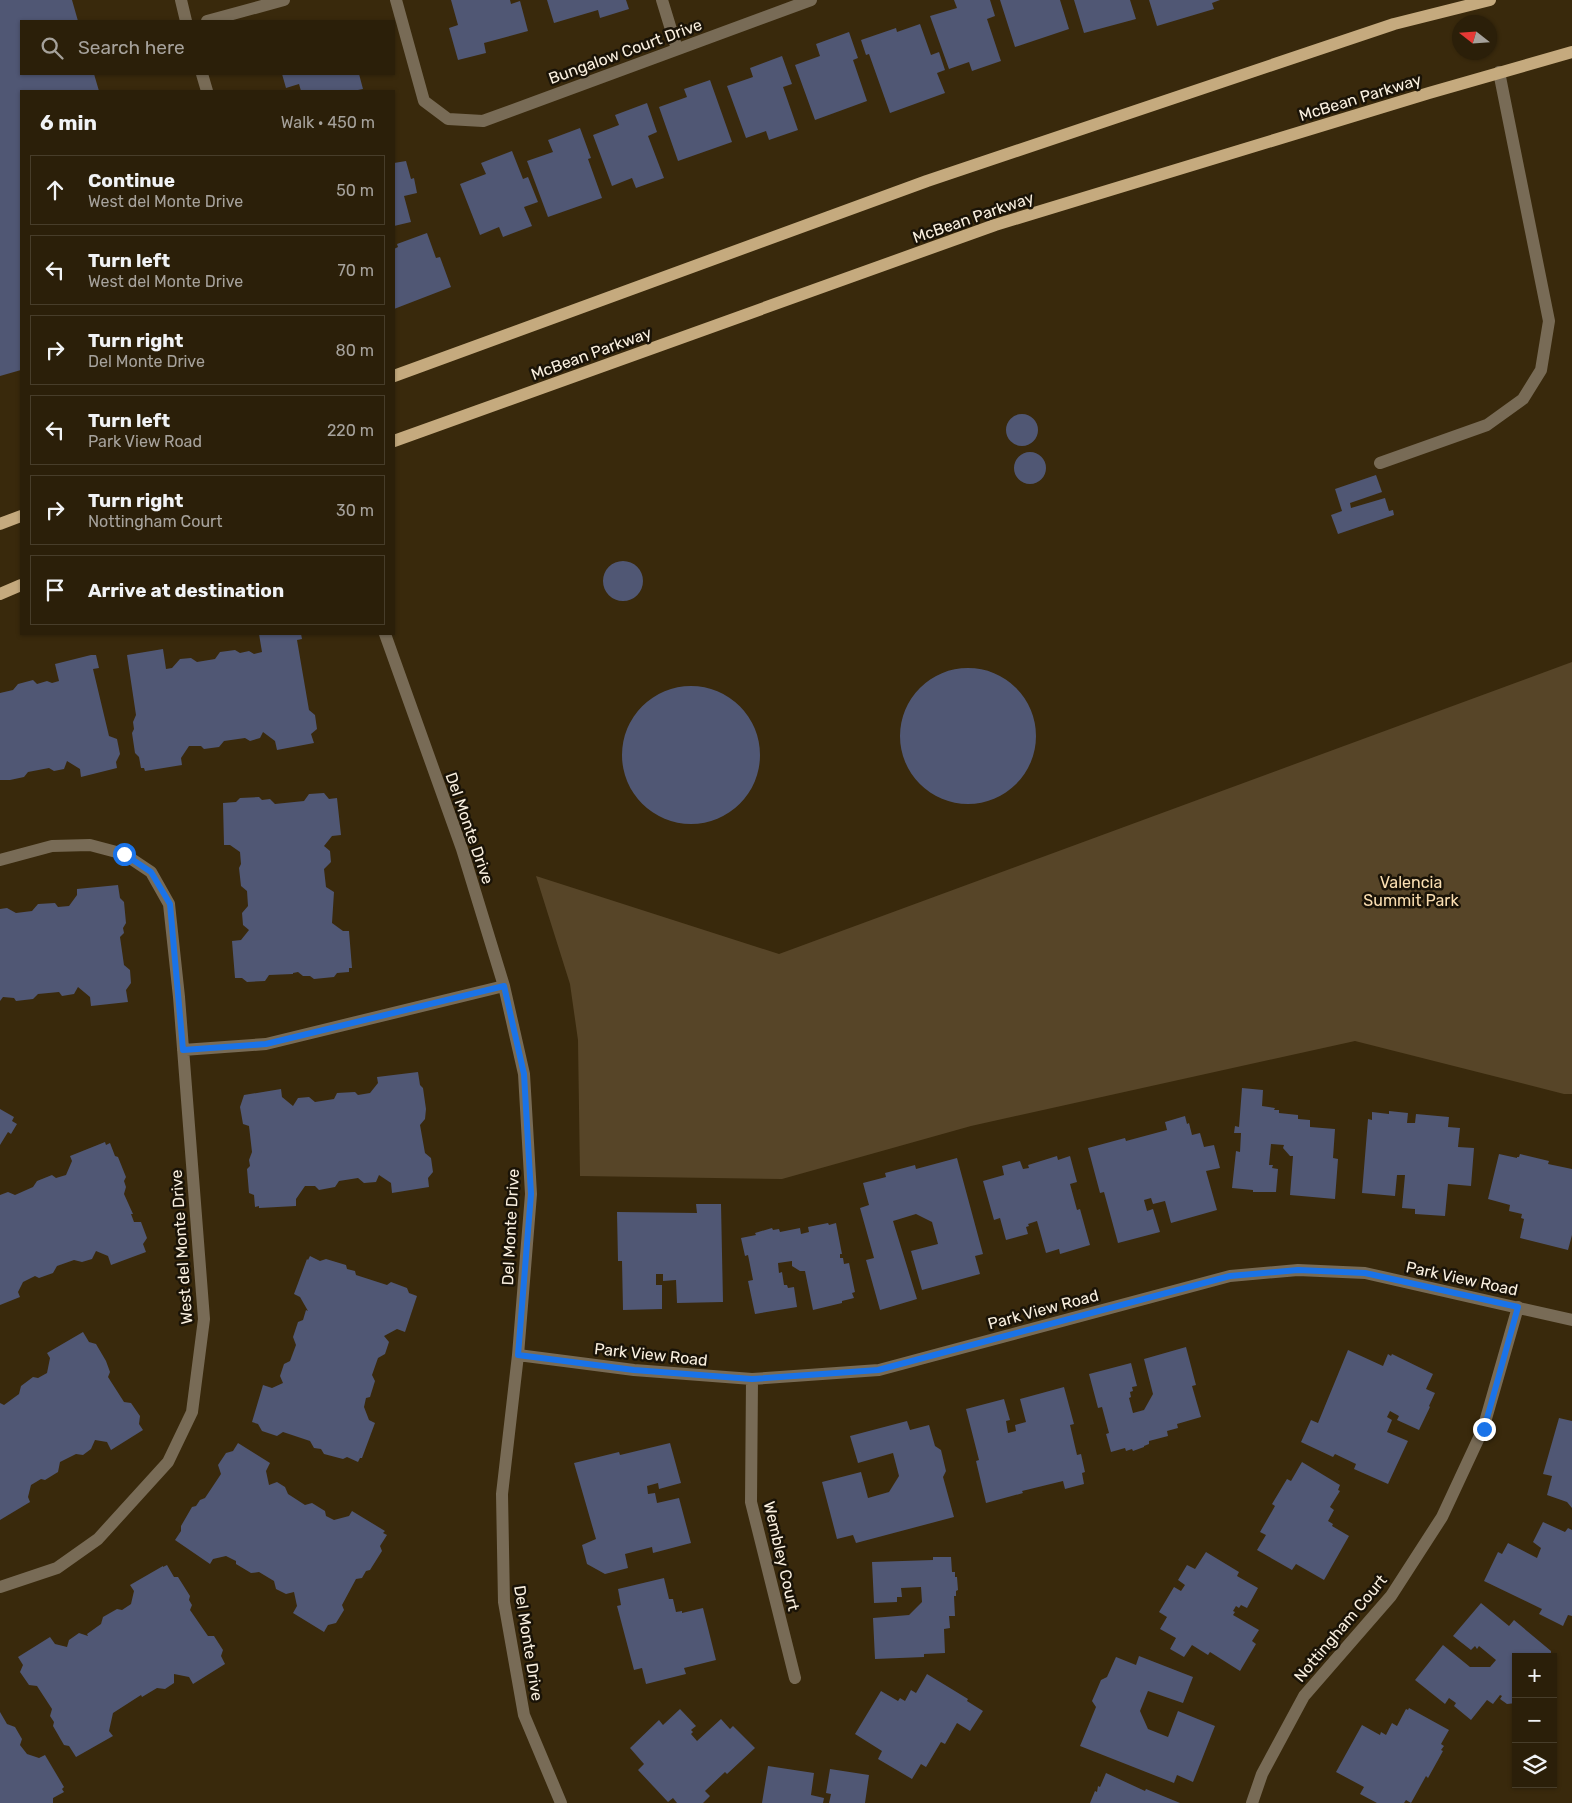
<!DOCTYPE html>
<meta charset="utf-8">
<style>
:root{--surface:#2b1f09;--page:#332712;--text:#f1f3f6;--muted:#a6a29c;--line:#473d2a}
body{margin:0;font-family:Rubik,sans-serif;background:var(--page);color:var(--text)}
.controls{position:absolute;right:15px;bottom:15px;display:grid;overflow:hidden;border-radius:0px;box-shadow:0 1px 4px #0004}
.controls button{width:45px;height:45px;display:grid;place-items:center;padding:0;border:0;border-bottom:1px solid var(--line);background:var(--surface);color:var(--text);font:25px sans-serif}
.compass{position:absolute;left:1452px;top:15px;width:45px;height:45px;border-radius:50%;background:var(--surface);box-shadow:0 1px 4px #0004;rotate:287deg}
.stop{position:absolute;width:15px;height:15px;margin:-11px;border:4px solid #1a73e8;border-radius:50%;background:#fff}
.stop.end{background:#1a73e8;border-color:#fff;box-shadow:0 1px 5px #0008}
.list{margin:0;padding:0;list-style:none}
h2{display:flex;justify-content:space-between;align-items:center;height:65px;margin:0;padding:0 20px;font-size:21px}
h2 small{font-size:16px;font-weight:400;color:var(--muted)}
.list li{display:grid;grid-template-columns:32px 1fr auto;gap:15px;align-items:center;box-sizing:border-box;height:70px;margin:0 10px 10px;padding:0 10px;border:1px solid var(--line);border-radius:0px}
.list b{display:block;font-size:19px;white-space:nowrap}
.list p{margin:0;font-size:16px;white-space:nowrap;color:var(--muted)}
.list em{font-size:16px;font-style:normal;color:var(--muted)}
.icon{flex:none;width:28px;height:28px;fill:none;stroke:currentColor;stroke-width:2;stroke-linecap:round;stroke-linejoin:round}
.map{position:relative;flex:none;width:1572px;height:1803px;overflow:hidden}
.search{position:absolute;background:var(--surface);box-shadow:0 1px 4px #0004;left:20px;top:20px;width:375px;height:55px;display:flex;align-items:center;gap:12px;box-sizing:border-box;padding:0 18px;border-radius:0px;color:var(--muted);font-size:19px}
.panel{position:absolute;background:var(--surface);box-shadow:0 1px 4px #0004;left:20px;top:90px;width:375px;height:545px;border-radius:0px}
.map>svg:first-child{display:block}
.green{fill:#574528}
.building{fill:#505774}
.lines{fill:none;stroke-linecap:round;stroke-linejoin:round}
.minor{stroke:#786b56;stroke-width:12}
.major{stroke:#c5aa7e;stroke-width:12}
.route{stroke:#1a73e8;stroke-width:6}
.labels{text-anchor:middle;stroke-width:5;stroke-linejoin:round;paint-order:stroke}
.street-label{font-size:16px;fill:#faf0e0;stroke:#1a1307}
.park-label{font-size:16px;fill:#fbdfb2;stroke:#1a1307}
</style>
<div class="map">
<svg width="1572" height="1803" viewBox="0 0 1572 1803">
<rect width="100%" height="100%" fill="#39290c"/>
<!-- green -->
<path class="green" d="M1572,662V1094H1564L1355,1041L971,1126L782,1179L580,1176L578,1040L570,984L536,876L779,954Z"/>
<!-- building -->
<path class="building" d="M0,0H72L78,21H21V74H94L99,91H21V370L0,376Z
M451,0H510L511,4L520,1L528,31L484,43L486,53L458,60L449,28L458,25Z
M547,0H626L629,9L600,18L598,10L554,23Z
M954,0H990L995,16L987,19L1001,61L972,71L969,62L949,69L930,16L957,8Z
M1000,0H1060L1069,29L1015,47Z
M1074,0H1130L1136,19L1084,33Z
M1149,0H1220L1212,3L1214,9L1157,26Z
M920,24L931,55L939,52L945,70L937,73L945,93L890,113L869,54L866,55L861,40L896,28L897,32Z
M849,32L858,58L853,60L867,101L815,120L795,65L820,56L816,44Z
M782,56L792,84L783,87L798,130L769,140L766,131L746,138L727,86L753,77L750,68Z
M282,74H359L363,89L353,91H301L299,84L286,88Z
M710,80L732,142L678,161L659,107L687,97L684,89Z
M647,103L657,132L648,136L664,178L636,188L632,178L612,186L593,135L619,125L615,115Z
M580,128L591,158L588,159L602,198L548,217L527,161L553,152L548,140Z
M512,151L523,179L528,177L538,202L524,207L532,226L503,237L499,227L480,235L460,184L486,174L481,163Z
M406,161L411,179L414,178L417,193L404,196L411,222L394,226V163Z
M427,233L436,258L440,257L451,287L394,309V249L398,247L397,244Z
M1006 430a16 16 0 1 1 32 0a16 16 0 1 1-32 0Z
M1014 468a16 16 0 1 1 32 0a16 16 0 1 1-32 0Z
M1376,475L1382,492L1350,503L1351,508L1385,498L1389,511L1393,510L1394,515L1338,534L1331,515L1342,511L1335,489Z
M603 581a20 20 0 1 1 40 0a20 20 0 1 1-40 0Z
M259,634H301L302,639L297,640L309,710L315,715L317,729L311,734L314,743L277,750L275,741L263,732L260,738L250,741L245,738L224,741L219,747L204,749L201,746H189L181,758L182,765L145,771L144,768H141L139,757L135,753L132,733L134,729L133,722L136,715L127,655L163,649L166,669L172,668L180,659L191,658L197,662L215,659L220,652L235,650L240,653L249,651L254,654L262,652Z
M91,655H96L99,668L93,669L109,736L117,739L120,754L116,762L117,768L81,777L80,769L67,761L64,769L54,771L49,768L28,772L24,777L10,780H0V693L13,690L18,684L33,680L37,684L47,681L52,683L59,681L55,664Z
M900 736a68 68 0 1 1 136 0a68 68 0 1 1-136 0Z
M622 755a69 69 0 1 1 138 0a69 69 0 1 1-138 0Z
M324,793L329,799L337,798L341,835L332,836L324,846L330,851L331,862L324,869L326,887L334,892L332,923L343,931H349L352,968H349V972L337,973L334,977L314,979L310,976H303L298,972L293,973V974L269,975L265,981L247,982L242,978H235L232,941L241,940L249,930L243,925L242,913L248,906L247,891L241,886L239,868L241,864L240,852L230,845H224L223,803L236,802L240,798L259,797L262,800L270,799L275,804L304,801L309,794Z
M118,885L120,898L124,902L126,923L123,928L124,933L120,937L124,965L130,970L131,983L126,990L128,1002L91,1006L90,997L78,987L74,994L62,996L59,992L38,994L33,999L16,1001L14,998L3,997L0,1001V909L7,908L16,913L32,911L38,904L55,903L58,907L69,906L77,895V889Z
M418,1072L420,1085L423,1088L426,1109L425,1119L420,1125L425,1153L431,1158L433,1172L428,1178L429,1187L392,1193L391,1183L379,1175L376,1182L364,1183L358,1178L339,1181L335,1187L319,1190L315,1186H305L296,1199V1206L259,1208V1206L255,1207L254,1195L249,1193L247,1169L250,1166L249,1160L252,1152L249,1126L243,1124L240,1107L244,1095L281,1089L282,1097L293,1106L298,1098L309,1097L315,1102L334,1099L337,1093L355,1092L358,1095L370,1093L378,1083L377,1077Z
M1242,1088L1263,1090L1262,1106L1275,1108L1274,1110H1279V1113L1298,1115V1119L1310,1120V1127L1335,1129L1333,1158L1338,1159L1335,1199L1290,1195L1293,1156H1290L1283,1148L1284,1145L1271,1144L1269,1165H1273L1272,1168L1278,1169L1276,1192H1253V1190L1232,1188L1236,1151L1240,1152L1241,1133H1234L1235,1126L1239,1127Z
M0,1109L14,1117L12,1121L17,1124L11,1134L8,1132L0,1145Z
M1389,1111L1408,1113L1407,1123H1415L1416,1114L1449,1117L1448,1127L1460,1128L1458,1147L1474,1148L1471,1186L1448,1184L1445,1216L1415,1214V1209L1402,1208L1405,1175H1397L1395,1196L1362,1193L1368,1119L1372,1120V1112L1389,1114Z
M1185,1116L1187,1124L1189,1123L1192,1135L1200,1133L1204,1147L1214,1145L1220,1168L1206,1171L1217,1210L1171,1223L1165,1201L1153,1204L1151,1198L1144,1200L1147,1211L1153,1209L1160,1232L1118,1243L1104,1192L1100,1193L1088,1148L1125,1138L1126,1141L1167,1130L1165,1122Z
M105,1142L106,1145L110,1143L115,1156L118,1157L126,1177L124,1181L126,1187L124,1194L133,1214H131L134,1222H141L147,1238L143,1244L146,1252L111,1265L108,1256L96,1251L92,1259L82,1262L74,1260L57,1266L53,1273L39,1278L35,1276L23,1282L18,1292L20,1297L0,1305V1195L8,1192L15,1195L33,1187L37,1181L52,1175L56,1178L66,1175L72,1161L70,1156Z
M1499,1154L1517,1158V1157H1519L1520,1154L1549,1161L1548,1164L1572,1169V1235L1568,1250L1520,1238L1524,1219L1521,1218L1522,1214L1509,1211L1510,1205L1488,1199Z
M1057,1156L1058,1160L1070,1156L1077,1182L1070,1184L1077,1210L1080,1209L1090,1245L1060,1254L1059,1249L1046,1253L1037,1221L1028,1224L1029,1226L1026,1227L1028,1234L1006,1240L1000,1218L994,1220L983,1181L1004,1175L1002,1166L1020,1161L1023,1169L1029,1168L1028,1165Z
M957,1158L983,1254L975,1256L980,1274L922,1290L911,1251L938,1244L932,1222L916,1214L893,1221L917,1299L880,1310L866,1260L874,1258L860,1208L869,1205L863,1183L886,1177L885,1173L915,1165L916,1169Z
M696,1204H721L723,1302L677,1303L676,1280L663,1281V1274H656V1285H662V1309L623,1310L622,1261H618L617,1212L697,1213Z
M828,1223L829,1225L836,1223L842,1254H840V1258H843L844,1264L849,1263L855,1292L852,1293L854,1298L842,1301V1303L813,1310L805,1271H800L792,1266V1261L778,1263L779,1273L782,1272L784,1285H787L788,1288L794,1287L797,1307L755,1314L748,1281L753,1280L748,1255L745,1256L741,1238L756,1235L755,1233L772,1228L773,1230L779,1229L780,1232L800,1228L801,1234L809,1232L808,1227Z
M310,1256L320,1261L326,1259L346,1265L347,1269L355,1271L356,1275L387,1285L391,1282L407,1288L409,1293L417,1296L405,1332L397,1329L384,1336L389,1342L385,1354L378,1358L372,1375L375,1381L370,1397L366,1398L364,1407L369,1420L375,1423L362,1458H360L358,1462L347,1457L343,1459L324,1454L321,1449L314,1448L310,1441L283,1432L277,1436L262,1431L258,1424L252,1422L263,1385L272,1388L283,1383L280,1376L284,1364L290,1361L296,1345L293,1337L298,1322L303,1320L306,1310L308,1311L300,1297L294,1294L307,1259L308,1260Z
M83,1332L89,1342L96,1344L106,1361L110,1372L108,1377L124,1402L131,1403L140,1416L139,1424L143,1430L111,1450L107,1442L95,1440L91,1449L83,1455L76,1454L60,1462L58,1472L45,1480L41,1479L31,1485L28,1497L30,1502L0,1520V1403L4,1405L19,1394L21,1386L33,1377L38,1378L47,1373L50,1358L47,1353Z
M1186,1347L1196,1385L1192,1386L1201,1417L1177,1424L1178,1428L1167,1431L1168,1436L1149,1441V1444L1144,1446V1447L1133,1451L1132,1449L1126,1451L1125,1448L1111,1452L1106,1434L1109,1433L1102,1407L1098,1408L1089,1374L1131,1363L1137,1386L1132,1387L1133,1391L1130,1392L1131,1397L1129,1398L1133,1413L1144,1410L1153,1394L1144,1359Z
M1348,1350L1383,1366L1388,1354L1391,1356L1392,1354L1433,1374L1426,1389L1435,1393L1429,1406L1430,1407L1419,1430L1397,1420L1399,1416L1390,1411L1387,1417L1392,1420L1387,1432L1408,1441L1388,1484L1354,1469L1356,1464L1335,1454L1333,1457L1301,1442L1311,1420L1318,1423Z
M1064,1387L1074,1424L1070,1425L1077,1455L1081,1454L1085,1472L1082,1473L1084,1484L1065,1489L1063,1481L1022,1491L1023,1493L986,1503L976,1461L979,1460L966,1409L1004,1399L1010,1420L1006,1421L1008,1433L1016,1431L1015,1425L1026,1422L1020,1399Z
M1559,1418L1572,1421V1508L1567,1502L1547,1495L1552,1476L1543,1474Z
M907,1421L910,1430L929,1425L935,1446L941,1450L946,1471L943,1477L954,1517L856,1543L853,1535L837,1539L822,1482L861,1472L868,1498L889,1492L899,1476L893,1453L858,1463L850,1436Z
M238,1443L270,1463L266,1471L269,1485L277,1482L285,1487L288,1494L305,1505L312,1503L325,1511L326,1516L334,1520L349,1516L352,1511L385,1531L383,1533L387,1535L380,1546L382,1551L370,1570L366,1571L362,1578L356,1579L342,1605L344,1610L336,1623L328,1625L324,1632L293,1613L297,1606L294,1592L286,1594L276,1589L274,1581L259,1572L251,1573L236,1564V1561L226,1556L213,1559L210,1564L175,1540L181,1531V1526L192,1507L196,1506L200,1500L205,1498L221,1474L218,1465L226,1453L233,1451Z
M670,1443L681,1483L659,1489L658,1483L647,1486L648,1494L655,1493L657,1503L679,1498L691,1543L653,1553L652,1547L625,1554L628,1568L605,1574L587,1564L582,1545L596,1539L574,1463L619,1452L620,1455Z
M1302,1462L1340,1485L1338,1490L1340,1491L1330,1507L1334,1510L1328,1521L1333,1524L1332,1526L1349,1536L1324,1580L1296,1564L1292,1570L1257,1550L1266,1535L1260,1532L1275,1506L1272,1504L1287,1479L1291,1481Z
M1543,1522L1565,1532L1568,1528L1572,1530V1616L1568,1615L1563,1626L1539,1614L1542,1609L1484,1581L1498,1552L1502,1554L1508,1543L1537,1558L1541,1548L1533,1542Z
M1206,1552L1239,1572L1237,1576L1258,1588L1247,1608L1241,1605L1239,1608L1236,1606L1233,1611L1235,1612L1233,1615L1259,1630L1252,1641L1256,1644L1240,1671L1210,1652L1208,1655L1192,1645L1184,1657L1170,1649L1176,1638L1160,1629L1167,1617L1159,1612L1174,1587L1181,1591L1185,1585L1178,1580L1187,1565L1195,1569Z
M933,1557H951L952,1572H955V1577H957L958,1590L956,1591V1596H954L955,1616H949L950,1628L944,1629L945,1653L924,1654V1657L875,1659L873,1618L909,1615L922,1602L921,1587L901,1588L902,1597H897V1602L874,1603L872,1562L933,1560Z
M167,1565L174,1577H178L190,1596L189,1600L192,1605L190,1610L208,1636H214L223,1650L221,1656L225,1664L193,1684L189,1677L174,1674V1683L165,1689L157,1688L142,1697L141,1695L113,1713L109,1731L113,1736L76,1757L69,1746L64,1745L53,1726L54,1722L50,1716L52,1709L37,1686L29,1685L20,1672L23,1665L18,1657L50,1637L55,1644L67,1647L69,1640L79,1633L88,1636L87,1634L101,1624L103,1617L117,1609L122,1610L131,1604L134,1591L130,1585L163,1566V1567Z
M664,1578L669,1599H673L676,1612L682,1611V1613L703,1608L716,1660L684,1668L686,1674L646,1684L642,1668L634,1670L617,1606L621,1605L618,1589Z
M1481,1603L1509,1626L1514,1620L1551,1651V1657H1516V1703L1507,1704L1500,1699L1502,1696L1500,1695L1493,1704L1487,1700L1471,1720L1454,1706L1456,1703L1449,1698L1445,1704L1415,1680L1443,1645L1470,1667H1490L1496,1660L1479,1646L1477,1649L1475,1646L1471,1650L1453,1636Z
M1139,1656L1193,1677L1183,1703L1148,1691L1140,1711L1148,1729L1168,1737L1178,1711L1215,1726L1193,1782L1177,1775L1174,1783L1080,1746L1096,1707L1092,1701L1101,1680L1107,1677L1116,1657L1136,1665Z
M927,1674L968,1699L967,1701L983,1711L970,1731L957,1723L945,1744L941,1742L926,1767L921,1764L912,1779L878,1759L882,1751L855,1734L881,1691L898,1701L900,1698L905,1701L911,1690L916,1693Z
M1409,1708L1449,1730L1441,1744L1444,1746L1441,1750L1443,1751L1428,1778L1426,1776L1411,1803L1406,1800L1404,1803H1377L1360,1794L1364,1787L1336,1772L1362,1725L1380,1735L1381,1732L1386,1735L1392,1723L1397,1726L1406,1709L1408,1710Z
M680,1709L696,1726L691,1730L693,1732L691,1734L697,1741L721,1719L730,1729L733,1726L755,1748L727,1774L725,1772L705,1791L710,1796L703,1803H677L673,1798L668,1802L638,1770L644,1764L630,1748L659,1720L663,1725Z
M0,1712L7,1724L15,1727L22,1739L20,1745L27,1754L39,1758L45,1755L64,1787L62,1789L64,1792L53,1798V1803H0Z
M768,1766L814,1773L811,1795L824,1798L823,1803H762Z
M830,1769L869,1775L865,1803H829L831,1794L826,1793Z
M1106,1773L1145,1791L1146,1789L1180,1803H1090L1095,1791L1097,1792L1098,1786L1100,1787Z"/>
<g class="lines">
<!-- minor -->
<path class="minor" d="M181,0L186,21
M396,0L424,101L448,119L483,121L811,0
M662,0L677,49
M207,21L284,0
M202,74L207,91
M1380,463L1487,425L1523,399L1541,370L1549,321L1499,72
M385,634L462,849L504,986L524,1074L531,1194L518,1355L502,1494L504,1602L524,1715L561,1803
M0,860L52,846L90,845L124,854L151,872L169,904L179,997L204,1319L192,1412L168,1462L98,1539L57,1568L0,1587
M183,1050L266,1044L504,986
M518,1355L634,1370L752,1379L879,1370L1230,1276L1298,1270L1365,1273L1572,1320
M752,1379L751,1502L795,1678
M1252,1803L1262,1774L1304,1696L1391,1596L1442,1517L1483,1429L1518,1307"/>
<!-- major -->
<path class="major" d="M394,376L927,181L1394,24L1490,0
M394,441L995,225L1429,93L1572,52
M0,524L21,516
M0,594L21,585"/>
</g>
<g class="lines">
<!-- route -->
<path class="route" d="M124,854L151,872L170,904L183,1050L266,1044L504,986L524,1074L531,1194L518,1355L634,1370L752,1379L878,1370L1230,1276L1298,1270L1365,1273L1518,1307L1484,1429"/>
</g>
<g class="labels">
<!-- street labels -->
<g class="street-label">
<text transform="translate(625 51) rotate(-20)" y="6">Bungalow Court Drive</text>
<text transform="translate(1360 97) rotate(-17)" y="6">McBean Parkway</text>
<text transform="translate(973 217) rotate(-19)" y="6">McBean Parkway</text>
<text transform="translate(591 353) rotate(-20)" y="6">McBean Parkway</text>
<text transform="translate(470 828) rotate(71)" y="6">Del Monte Drive</text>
<text transform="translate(510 1227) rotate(-87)" y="6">Del Monte Drive</text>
<text transform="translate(181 1247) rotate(-94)" y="6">West del Monte Drive</text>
<text transform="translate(1462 1278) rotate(12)" y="6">Park View Road</text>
<text transform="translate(1043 1309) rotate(-15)" y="6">Park View Road</text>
<text transform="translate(651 1354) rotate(6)" y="6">Park View Road</text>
<text transform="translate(782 1556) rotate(77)" y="6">Wembley Court</text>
<text transform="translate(1340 1628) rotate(-50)" y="6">Nottingham Court</text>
<text transform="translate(529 1643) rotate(81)" y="6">Del Monte Drive</text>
</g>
<!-- park labels -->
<g class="park-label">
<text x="1411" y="888">Valencia<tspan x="1411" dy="18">Summit Park</tspan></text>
</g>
</g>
</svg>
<div class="controls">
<button>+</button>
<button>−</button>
<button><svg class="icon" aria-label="layers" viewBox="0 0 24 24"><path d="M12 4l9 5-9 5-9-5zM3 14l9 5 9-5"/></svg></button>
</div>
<svg class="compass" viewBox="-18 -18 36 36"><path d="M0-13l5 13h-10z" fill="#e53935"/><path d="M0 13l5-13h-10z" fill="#a6a29c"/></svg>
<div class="stop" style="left:124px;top:854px"></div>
<div class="stop end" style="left:1484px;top:1429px"></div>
<div class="search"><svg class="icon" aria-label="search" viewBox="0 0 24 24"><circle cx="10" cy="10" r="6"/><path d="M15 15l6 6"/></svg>Search here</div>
<section class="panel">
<h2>6 min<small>Walk · 450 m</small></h2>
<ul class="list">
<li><svg class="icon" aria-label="ahead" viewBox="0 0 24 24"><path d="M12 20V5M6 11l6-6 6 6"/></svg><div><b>Continue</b><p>West del Monte Drive</p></div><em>50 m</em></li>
<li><svg class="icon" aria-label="left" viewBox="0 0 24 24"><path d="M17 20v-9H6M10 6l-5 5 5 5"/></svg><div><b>Turn left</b><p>West del Monte Drive</p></div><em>70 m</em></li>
<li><svg class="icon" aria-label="right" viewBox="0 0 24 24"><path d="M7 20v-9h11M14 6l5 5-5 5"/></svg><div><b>Turn right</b><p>Del Monte Drive</p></div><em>80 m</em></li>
<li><svg class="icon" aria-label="left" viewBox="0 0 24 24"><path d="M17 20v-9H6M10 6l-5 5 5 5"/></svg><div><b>Turn left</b><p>Park View Road</p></div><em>220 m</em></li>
<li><svg class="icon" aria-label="right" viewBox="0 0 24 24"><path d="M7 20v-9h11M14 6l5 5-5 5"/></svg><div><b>Turn right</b><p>Nottingham Court</p></div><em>30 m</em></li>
<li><svg class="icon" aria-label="arrive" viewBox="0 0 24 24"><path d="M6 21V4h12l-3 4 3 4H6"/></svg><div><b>Arrive at destination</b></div></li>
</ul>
</section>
</div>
